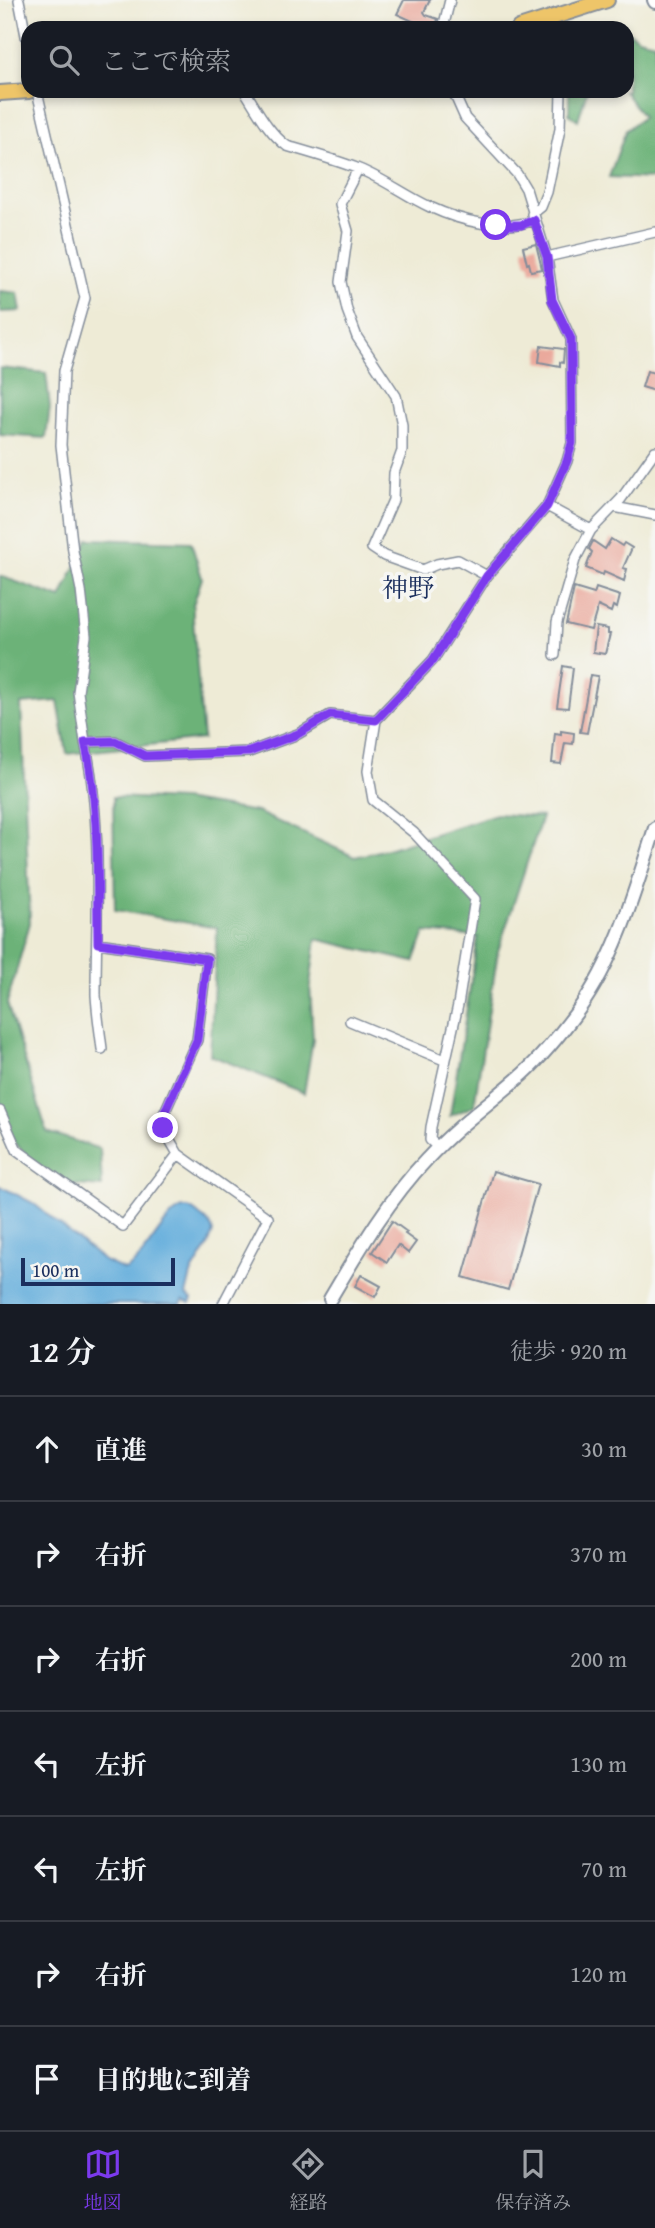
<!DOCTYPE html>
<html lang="ja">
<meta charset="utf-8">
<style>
:root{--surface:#171b24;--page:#242831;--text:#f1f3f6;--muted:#9ea1a6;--line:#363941;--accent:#7c3aed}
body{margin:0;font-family:"Gentium Book Plus","Noto Serif JP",serif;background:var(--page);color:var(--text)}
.scale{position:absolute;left:21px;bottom:18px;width:154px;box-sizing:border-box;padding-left:7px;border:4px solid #1b2f5e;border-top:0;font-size:19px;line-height:24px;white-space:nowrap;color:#1b2f5e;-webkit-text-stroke:5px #f6f6f2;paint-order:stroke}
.stop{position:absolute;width:21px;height:21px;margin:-16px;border:5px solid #7c3aed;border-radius:50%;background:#fff}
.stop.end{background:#7c3aed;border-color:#fff;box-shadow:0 2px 7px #0008}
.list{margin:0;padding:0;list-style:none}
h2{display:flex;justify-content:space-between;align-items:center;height:91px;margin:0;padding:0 28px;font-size:30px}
h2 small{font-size:23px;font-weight:400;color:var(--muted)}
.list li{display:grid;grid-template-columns:46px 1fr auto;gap:21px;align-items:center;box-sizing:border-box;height:105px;padding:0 28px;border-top:2px solid var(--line)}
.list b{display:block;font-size:26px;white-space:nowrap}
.list em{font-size:23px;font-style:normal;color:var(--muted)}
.icon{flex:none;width:38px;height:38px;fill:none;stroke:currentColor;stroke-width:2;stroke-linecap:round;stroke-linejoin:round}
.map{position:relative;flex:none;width:655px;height:1304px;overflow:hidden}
.search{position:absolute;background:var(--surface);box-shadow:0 4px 10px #0003;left:21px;right:21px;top:21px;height:77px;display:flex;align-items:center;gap:18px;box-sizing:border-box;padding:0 24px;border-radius:21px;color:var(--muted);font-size:26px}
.sheet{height:826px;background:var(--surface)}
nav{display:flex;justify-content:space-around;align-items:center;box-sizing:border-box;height:98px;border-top:2px solid var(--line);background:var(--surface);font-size:19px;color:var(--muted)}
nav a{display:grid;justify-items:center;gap:4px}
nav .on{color:var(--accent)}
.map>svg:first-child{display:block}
.forest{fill:#6cb278;stroke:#44706b;stroke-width:2}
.water{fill:#64addc;stroke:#406e9d;stroke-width:2}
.building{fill:#eaa99c}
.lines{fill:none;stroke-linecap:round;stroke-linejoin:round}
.minor-casing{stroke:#848d9a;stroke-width:12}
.tertiary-casing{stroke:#848d9a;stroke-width:16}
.primary-casing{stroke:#848d9a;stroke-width:18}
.minor{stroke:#fff;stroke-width:9}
.tertiary{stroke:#fff;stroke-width:12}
.primary{stroke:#eec569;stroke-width:14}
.route{stroke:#7c3aed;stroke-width:9}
.labels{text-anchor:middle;stroke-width:7;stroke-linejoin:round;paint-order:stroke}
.quarter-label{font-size:26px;fill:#1b2f5e;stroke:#f6f6f2}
</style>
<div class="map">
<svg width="655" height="1304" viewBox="0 0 655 1304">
<rect width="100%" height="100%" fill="#f6f6f2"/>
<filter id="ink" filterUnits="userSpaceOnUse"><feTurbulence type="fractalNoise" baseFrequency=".0143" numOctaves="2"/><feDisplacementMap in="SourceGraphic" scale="14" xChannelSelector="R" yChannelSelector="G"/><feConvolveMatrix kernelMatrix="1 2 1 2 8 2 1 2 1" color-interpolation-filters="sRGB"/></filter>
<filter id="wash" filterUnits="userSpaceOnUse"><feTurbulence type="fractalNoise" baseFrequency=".00686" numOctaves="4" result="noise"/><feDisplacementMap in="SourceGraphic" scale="28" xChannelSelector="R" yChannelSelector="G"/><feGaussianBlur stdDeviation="1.57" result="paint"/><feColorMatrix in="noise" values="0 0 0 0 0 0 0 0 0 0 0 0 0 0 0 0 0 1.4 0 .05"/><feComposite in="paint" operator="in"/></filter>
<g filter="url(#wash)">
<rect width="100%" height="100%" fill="#eeebd6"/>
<!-- forest -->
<path class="forest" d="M627,31L638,38L655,42V179L609,177L626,130L643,117L624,91H627Z
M569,91H587L578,120L569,114Z
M0,291L18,293L21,311L0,312Z
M0,368L46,373L50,407L46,438L0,435Z
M88,539L191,542L202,578L193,605V618L203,739L67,754L58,701L21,704L30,923L7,1003L47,1132L100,1149L102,1187L63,1184L31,1160L0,1127V576L61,598Z
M113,797L182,800L257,812L355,857L391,848L496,814L542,817L498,951L474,1106L450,1116L478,937L425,932L414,962L316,939L310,985L313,1039L304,1093L210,1055L217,928L115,910Z"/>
<!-- water -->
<path class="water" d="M0,1186L33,1203L104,1261L124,1270C145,1263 166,1208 185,1208C191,1207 195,1212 199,1215C206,1221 211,1223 213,1232L208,1246L191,1274L186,1295L192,1299L190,1303L183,1300L181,1304H0Z"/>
<g id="blocks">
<!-- building -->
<path class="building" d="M404,0H430L424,12L426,15L438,19L436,28H428L397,14Z
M536,244L542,269L531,271L529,263L527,264L523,247Z
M541,346L564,349L563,363L560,362V366L539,362Z
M647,371L655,373V391L642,387Z
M611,539L622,546L624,543L632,548L623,568L627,569L624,581L604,572L603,575L586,568L592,552L589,549L593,541L605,549Z
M574,588L594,594L596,588L620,596L617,608L613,606L611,612L598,606L591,630L566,624Z
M596,627L608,629V634H610L605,654L593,652Z
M563,666L573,668L568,708L557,707Z
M590,675L598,676L587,733L580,732Z
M561,731L574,733L573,744L565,743L561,764L552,763L555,733L561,734Z
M493,1171L538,1184L508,1290L463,1277Z
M392,1221L407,1232L405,1234L416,1242L408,1253L398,1245L387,1262L372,1252Z
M361,1275L381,1286L375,1297L355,1286Z"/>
</g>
</g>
<g filter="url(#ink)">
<use href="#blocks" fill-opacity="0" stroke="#848d9a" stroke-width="2"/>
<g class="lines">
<defs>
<path id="minor" d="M19,0L28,46
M443,28L450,0
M37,91L85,298L64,371L61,445L73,551L81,590L86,636L78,692L85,742
M245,91C257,110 269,133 287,146C311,153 336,160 359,169C384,179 406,196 430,207C460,221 503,232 534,220
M358,169L340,204L348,231L341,282L347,310L357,337L396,396L402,425V451L394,473L393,500L372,548L384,556L423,570L437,564L458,560L487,576
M532,214L541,207L547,192L560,129L561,91
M547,257L655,232
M547,506L591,530
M614,507L655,515
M555,655L557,622L575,560L591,530L621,499L655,451
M376,720L368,771L373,800L414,833L475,899L458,1005L431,1127L430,1140L438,1147
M98,943L207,959L197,1040L163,1116V1128L178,1154
M350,1021L444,1060
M102,1049C100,1032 97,1013 96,995C96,911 103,825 85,742L115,741L145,756L249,752L298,734L330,715L376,720L433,660L487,576L547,506L567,461L572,443L571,339L553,300L547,257L526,189L517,174L465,118L453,91
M0,1111L17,1150L123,1226L178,1154L268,1218L223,1304"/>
<path id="tertiary" d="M654,0L655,2
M330,1299C359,1250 388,1200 427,1159C456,1127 491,1102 523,1074C544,1055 562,1032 579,1009C617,956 635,890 655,828"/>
<path id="primary" d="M519,28L607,0
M0,93L29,91"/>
</defs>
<!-- minor casing -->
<use href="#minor" class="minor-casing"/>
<!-- tertiary casing -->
<use href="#tertiary" class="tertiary-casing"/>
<!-- primary casing -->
<use href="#primary" class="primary-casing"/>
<!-- minor -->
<use href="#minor" class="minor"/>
<!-- tertiary -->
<use href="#tertiary" class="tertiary"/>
<!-- primary -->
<use href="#primary" class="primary"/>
</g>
</g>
<g class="lines" filter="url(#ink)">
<!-- route -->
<path class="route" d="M163,1128V1116L197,1040L207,959L98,943C97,876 100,808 85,742L115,741L145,756L249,752L298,734L330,715L376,720L433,660L487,576L547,506L567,461L572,443L571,339L552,300L547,257L534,220L521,225H496"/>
</g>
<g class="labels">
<!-- quarter labels -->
<g class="quarter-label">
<text x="408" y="597">神野</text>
</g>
</g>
</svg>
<div class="scale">100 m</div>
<div class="stop" style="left:496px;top:225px"></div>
<div class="stop end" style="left:163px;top:1128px"></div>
<div class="search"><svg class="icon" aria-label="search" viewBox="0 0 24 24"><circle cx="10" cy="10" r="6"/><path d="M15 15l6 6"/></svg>ここで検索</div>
</div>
<section class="sheet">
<h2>12 分<small>徒歩 · 920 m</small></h2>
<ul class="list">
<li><svg class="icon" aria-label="ahead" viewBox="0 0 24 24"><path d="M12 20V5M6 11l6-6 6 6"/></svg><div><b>直進</b></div><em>30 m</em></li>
<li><svg class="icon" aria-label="right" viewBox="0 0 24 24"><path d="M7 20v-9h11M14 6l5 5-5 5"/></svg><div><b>右折</b></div><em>370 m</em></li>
<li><svg class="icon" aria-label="right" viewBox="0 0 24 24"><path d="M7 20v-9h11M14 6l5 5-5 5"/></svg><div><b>右折</b></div><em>200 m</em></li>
<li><svg class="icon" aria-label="left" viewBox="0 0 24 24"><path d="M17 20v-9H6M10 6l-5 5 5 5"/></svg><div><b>左折</b></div><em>130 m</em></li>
<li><svg class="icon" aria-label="left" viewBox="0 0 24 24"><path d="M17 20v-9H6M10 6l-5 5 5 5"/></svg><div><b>左折</b></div><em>70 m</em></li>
<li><svg class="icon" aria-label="right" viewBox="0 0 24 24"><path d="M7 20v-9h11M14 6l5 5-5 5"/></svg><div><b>右折</b></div><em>120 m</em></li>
<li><svg class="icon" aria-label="arrive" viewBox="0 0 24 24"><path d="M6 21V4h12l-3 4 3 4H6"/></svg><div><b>目的地に到着</b></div></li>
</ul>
</section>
<nav>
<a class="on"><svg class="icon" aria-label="map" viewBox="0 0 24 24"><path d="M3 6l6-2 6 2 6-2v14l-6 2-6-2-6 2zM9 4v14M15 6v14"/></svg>地図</a>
<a><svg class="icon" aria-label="directions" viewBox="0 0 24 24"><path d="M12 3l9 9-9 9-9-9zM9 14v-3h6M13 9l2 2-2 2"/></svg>経路</a>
<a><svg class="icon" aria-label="saved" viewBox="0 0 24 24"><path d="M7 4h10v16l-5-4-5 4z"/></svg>保存済み</a>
</nav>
